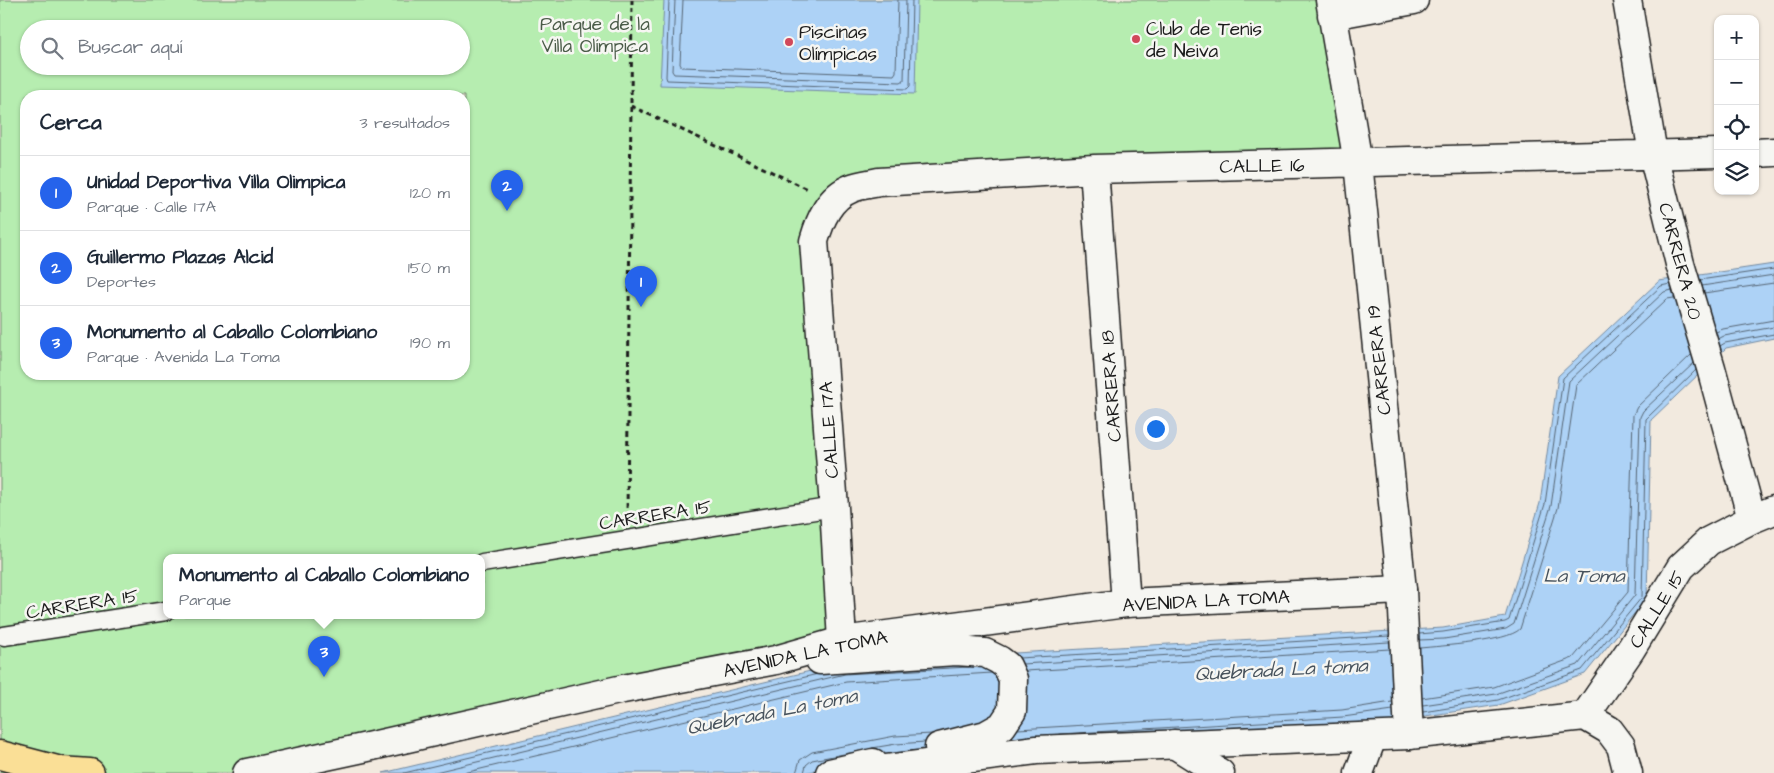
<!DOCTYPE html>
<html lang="es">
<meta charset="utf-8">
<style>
:root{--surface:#fff;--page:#f2f2f3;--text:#1f2937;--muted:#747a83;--line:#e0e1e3;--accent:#2563eb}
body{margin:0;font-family:"Architects Daughter",sans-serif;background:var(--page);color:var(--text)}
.controls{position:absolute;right:15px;top:15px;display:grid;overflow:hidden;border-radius:10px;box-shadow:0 1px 4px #0004}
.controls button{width:45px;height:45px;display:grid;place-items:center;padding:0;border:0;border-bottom:1px solid var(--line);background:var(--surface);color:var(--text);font:25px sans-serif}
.you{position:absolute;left:1155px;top:428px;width:18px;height:18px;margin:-12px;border:4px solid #fff;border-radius:50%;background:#1a73e8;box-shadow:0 0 0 8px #1a73e833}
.badge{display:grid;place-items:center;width:32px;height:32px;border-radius:50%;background:var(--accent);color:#fff;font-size:16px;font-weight:700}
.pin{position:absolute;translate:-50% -41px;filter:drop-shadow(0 1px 2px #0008)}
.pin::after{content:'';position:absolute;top:26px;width:18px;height:15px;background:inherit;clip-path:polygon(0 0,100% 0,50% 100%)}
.popup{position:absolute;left:163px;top:554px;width:322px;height:65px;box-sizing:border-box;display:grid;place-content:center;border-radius:10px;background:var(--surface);filter:drop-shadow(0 1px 4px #0005);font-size:16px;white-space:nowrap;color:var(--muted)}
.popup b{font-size:19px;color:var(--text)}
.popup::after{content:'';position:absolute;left:50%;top:100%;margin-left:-10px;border:10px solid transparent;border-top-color:var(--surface)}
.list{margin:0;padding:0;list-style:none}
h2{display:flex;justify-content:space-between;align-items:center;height:65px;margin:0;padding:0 20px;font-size:21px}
h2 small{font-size:16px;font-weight:400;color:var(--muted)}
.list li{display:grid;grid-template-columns:32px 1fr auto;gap:15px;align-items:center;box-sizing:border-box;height:75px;padding:0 20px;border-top:1px solid var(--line)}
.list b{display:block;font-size:19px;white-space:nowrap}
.list p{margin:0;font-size:16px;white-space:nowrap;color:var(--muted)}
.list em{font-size:16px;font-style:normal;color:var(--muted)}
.icon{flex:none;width:28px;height:28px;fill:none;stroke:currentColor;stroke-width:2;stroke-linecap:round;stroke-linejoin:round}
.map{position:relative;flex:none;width:1774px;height:773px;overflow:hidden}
.search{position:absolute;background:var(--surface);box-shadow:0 1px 4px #0004;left:20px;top:20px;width:450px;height:55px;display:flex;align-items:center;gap:12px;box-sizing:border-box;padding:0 18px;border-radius:28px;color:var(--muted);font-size:19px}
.panel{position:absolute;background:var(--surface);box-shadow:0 1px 4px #0004;left:20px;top:90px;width:450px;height:290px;border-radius:20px}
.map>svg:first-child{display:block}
.green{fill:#b6edb0;stroke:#698466;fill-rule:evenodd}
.water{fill:#add2f6;stroke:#73899f}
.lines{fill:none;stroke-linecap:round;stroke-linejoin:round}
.shore{stroke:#566573;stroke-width:1}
.lane-casing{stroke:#1c1c1c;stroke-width:21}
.street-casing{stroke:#1c1c1c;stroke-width:31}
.secondary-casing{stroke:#1c1c1c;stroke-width:31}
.primary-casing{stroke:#1c1c1c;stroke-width:31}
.path{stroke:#1c1c1c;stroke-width:3;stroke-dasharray:5 4;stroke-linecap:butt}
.lane{stroke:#f6f6f2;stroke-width:18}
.street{stroke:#f6f6f2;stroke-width:28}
.secondary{stroke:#f6f6f2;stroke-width:28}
.primary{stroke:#fadf96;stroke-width:28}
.poi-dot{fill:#d1495b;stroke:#f6f6f2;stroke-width:2}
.labels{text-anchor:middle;stroke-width:5;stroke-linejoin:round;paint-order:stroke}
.park-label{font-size:19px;fill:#4a5b48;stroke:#f6f6f2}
.poi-label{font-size:19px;fill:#1c1c1c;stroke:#f6f6f2;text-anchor:start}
.street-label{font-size:19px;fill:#1c1c1c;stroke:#f6f6f2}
.water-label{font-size:20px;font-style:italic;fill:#48535d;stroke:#f6f6f2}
</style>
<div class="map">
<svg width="1774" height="773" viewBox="0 0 1774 773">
<rect width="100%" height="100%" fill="#f2eadf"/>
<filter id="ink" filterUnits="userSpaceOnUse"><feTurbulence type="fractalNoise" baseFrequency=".02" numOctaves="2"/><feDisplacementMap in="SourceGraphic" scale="10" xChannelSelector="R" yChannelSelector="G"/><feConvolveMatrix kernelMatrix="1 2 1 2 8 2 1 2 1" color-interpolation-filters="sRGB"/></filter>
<g filter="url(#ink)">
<!-- green -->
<path class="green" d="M0,0H1330L1358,163L879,182L820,220L837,633L253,773H0ZM29,29H461V66H29ZM26,96H464V374H26ZM166,558H482V616H166Z"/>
<!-- water -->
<path class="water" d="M664,0H917L915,94L660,85Z
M1774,264V338L1726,348L1651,420L1647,598L1585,674L1499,705L1345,728L897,755L803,773H383L844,663L1443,628L1505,617L1540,503L1558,376L1659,281Z"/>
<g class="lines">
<!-- shore -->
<path class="shore" d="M669,0L666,77L667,80L907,89L910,86L912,0
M675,0L672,71L674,74L901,82L904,80L906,0
M683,0L680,64L682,67L894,75L896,72L898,0
M1700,280L1774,269
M1702,286L1774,275
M1704,293L1774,283
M1716,332L1723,329L1774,320
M1718,339L1724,336L1774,327
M1720,346L1725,343L1774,334
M1419,634L1443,632L1505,622L1509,620L1545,504L1563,378L1661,286L1670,284
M1419,640L1444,639L1506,629L1514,624L1551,506L1569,381L1664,292L1672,290
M1420,648C1440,646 1507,642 1520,629L1558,508L1576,385L1667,299L1674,298
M1019,658L1389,636
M1022,664L1389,642
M1026,671L1390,649
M1422,698L1494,687L1573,658L1628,592L1633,415L1637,407L1691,355
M1423,705L1496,694L1578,665L1635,595L1640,417L1643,411L1694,363
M1423,712L1498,700L1582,670L1642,597L1646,419L1696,370
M1018,729L1342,710L1392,702
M1060,734L1343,717L1393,710
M872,748L896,744L925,742
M404,773L818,674
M431,773L845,674L969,667
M464,773L846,682L992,673
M796,773L800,760L812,752L895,736L932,734
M804,773L806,765L812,760L860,751"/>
<defs>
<path id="lane" d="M482,563L834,507
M4,636L166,611"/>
<path id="street" d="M1330,0L1358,163L1402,590
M1627,0L1653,154L1680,264L1711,368L1752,519
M1332,15L1414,0
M1755,153L1774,152
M1094,169L1126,603
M842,641L834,507L814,241C820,220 829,197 852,188C860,185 870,184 879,182L1094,169L1718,153
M1585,716L1631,649L1681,567L1709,541L1752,519L1774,510
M1585,716L1609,730L1621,746L1628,773
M1409,735L1585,716
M1174,744L1220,773
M1359,773L1372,738"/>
<path id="secondary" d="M820,660L956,651L985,653L999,660L1007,666L1013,679L1012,711L1002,726L986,735L939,747
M247,773L363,748L623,689L776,660L842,641L1126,603L1402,590L1409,735L1036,750L855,773
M830,773L873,763"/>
<path id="primary" d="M0,755L61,771L90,773"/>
</defs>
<!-- lane casing -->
<use href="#lane" class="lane-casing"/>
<!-- street casing -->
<use href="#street" class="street-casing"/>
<!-- secondary casing -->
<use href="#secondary" class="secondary-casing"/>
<!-- primary casing -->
<use href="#primary" class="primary-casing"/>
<!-- path -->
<path class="path" d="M631,106L808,189
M627,517L632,0"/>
<!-- lane -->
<use href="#lane" class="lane"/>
<!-- street -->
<use href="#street" class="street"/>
<!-- secondary -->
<use href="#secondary" class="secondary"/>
<!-- primary -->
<use href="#primary" class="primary"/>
</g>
</g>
<!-- markers -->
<g class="poi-dot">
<circle cx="1136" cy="39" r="5"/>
<circle cx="789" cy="42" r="5"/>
</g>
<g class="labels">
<!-- park labels -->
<g class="park-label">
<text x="595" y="30">Parque de la<tspan x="595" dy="22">Villa Olímpica</tspan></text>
</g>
<!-- poi labels -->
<g class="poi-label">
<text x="1146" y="35">Club de Tenis<tspan x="1146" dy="22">de Neiva</tspan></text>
<text x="799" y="38">Piscinas<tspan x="799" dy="22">Olímpicas</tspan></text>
</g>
<!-- street labels -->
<g class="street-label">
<text transform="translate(1262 165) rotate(-1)" y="7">CALLE 16</text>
<text transform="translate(1681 261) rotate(75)" y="7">CARRERA 20</text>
<text transform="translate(1378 360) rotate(-96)" y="7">CARRERA 19</text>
<text transform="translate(1110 386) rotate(-94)" y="7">CARRERA 18</text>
<text transform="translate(828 430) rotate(-94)" y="7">CALLE 17A</text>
<text transform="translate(655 514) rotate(-9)" y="7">CARRERA 15</text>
<text transform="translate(1206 600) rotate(-3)" y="7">AVENIDA LA TOMA</text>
<text transform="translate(82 603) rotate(-9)" y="7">CARRERA 15</text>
<text transform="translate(1656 609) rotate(-58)" y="7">CALLE 15</text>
<text transform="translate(805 653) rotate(-12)" y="7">AVENIDA LA TOMA</text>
</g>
<!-- water labels -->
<g class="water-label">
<text x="1584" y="582">La Toma</text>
<text transform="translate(1281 669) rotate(-3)" y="7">Quebrada La toma</text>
<text transform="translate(772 711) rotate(-11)" y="7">Quebrada La toma</text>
</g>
</g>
</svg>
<div class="controls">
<button>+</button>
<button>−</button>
<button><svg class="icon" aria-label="locate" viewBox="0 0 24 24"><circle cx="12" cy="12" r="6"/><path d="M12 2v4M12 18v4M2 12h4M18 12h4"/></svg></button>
<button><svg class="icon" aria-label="layers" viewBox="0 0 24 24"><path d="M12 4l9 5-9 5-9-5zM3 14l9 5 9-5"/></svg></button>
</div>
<div class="you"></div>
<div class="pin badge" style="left:641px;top:307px">1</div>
<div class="pin badge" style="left:507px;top:211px">2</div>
<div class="pin badge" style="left:324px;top:677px">3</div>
<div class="popup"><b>Monumento al Caballo Colombiano</b>Parque</div>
<div class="search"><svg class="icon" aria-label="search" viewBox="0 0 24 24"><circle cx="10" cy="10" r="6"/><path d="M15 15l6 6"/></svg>Buscar aquí</div>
<section class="panel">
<h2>Cerca<small>3 resultados</small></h2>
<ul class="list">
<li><span class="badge">1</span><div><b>Unidad Deportiva Villa Olimpica</b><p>Parque · Calle 17A</p></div><em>120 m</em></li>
<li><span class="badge">2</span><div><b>Guillermo Plazas Alcid</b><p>Deportes</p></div><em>150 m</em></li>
<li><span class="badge">3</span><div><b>Monumento al Caballo Colombiano</b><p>Parque · Avenida La Toma</p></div><em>190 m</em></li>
</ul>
</section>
</div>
